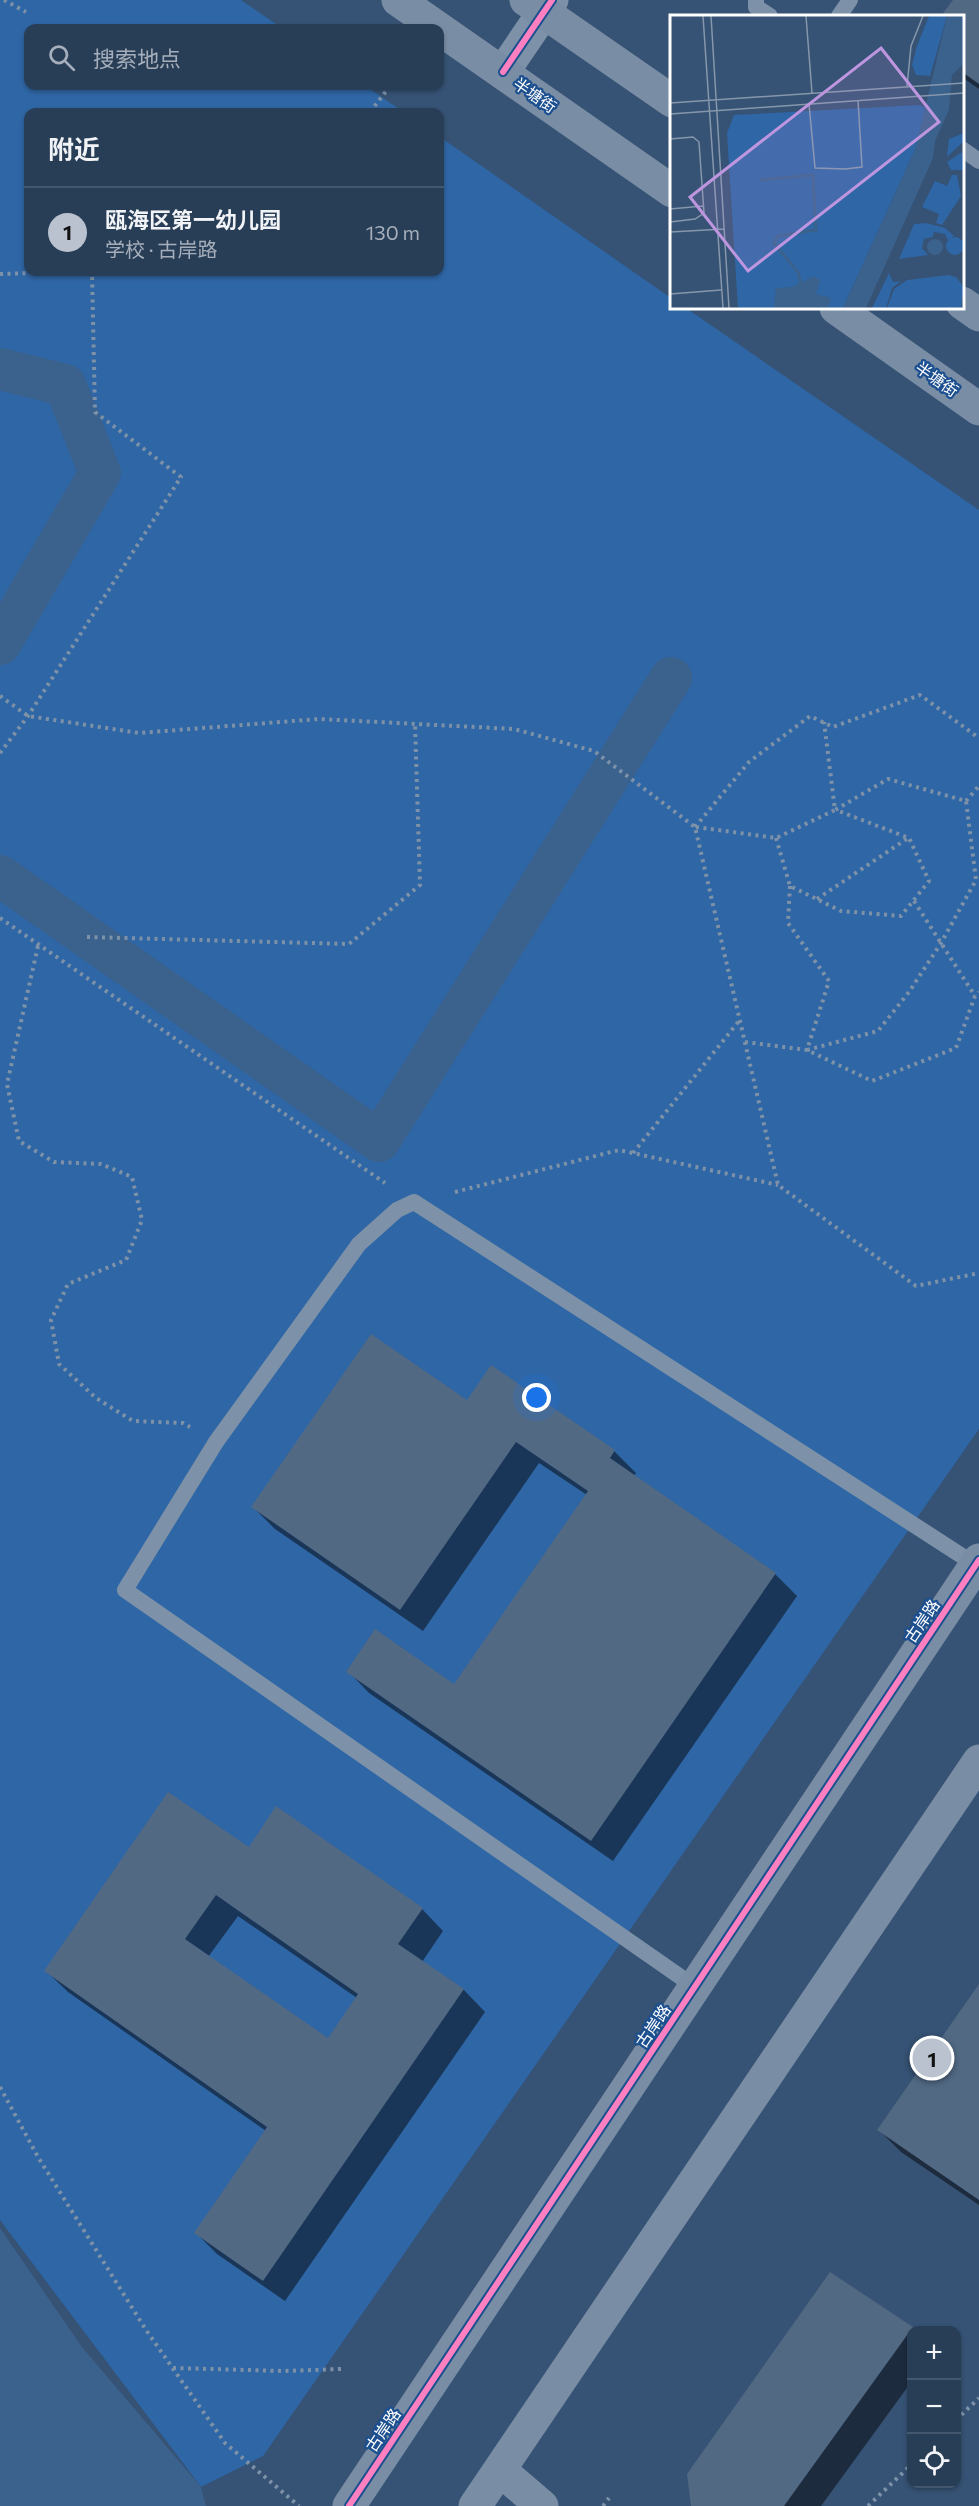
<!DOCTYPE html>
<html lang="zh">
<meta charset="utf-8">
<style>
:root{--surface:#283e57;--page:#344961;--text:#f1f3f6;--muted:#a5aeba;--line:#44576d;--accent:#b9c2ce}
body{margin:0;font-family:Commissioner,"Noto Sans SC",sans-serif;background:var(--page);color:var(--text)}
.controls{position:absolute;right:18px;bottom:18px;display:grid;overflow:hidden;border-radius:12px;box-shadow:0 2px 4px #0004}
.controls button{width:54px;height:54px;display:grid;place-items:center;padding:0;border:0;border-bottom:2px solid var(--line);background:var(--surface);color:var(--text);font:30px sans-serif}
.you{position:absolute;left:537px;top:1398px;width:21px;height:21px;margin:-15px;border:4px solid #fff;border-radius:50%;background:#1a73e8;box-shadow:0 0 0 9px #1a73e833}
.badge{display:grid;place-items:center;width:39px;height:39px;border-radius:50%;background:var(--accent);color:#111;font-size:20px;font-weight:700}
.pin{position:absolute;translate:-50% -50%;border:3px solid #fff;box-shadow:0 2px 6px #0006}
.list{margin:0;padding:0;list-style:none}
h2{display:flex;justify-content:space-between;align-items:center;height:78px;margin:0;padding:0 24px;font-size:26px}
h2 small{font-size:20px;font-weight:400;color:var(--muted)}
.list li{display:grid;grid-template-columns:39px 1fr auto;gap:18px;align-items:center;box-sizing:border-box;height:90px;padding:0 24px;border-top:2px solid var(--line)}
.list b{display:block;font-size:22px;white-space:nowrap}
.list p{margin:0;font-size:20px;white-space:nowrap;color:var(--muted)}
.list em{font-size:20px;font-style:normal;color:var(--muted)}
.icon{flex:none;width:33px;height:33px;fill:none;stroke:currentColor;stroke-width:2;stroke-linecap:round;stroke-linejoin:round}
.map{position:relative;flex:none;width:979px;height:2506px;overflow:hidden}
.search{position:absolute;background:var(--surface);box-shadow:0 2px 4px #0004;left:24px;top:24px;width:420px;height:66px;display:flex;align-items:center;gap:15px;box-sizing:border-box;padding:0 21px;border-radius:12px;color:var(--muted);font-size:22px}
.panel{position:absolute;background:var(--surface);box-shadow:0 2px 4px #0004;left:24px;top:108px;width:420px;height:168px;border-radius:12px}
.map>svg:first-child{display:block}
.green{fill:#2f66a5}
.water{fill:#3b618d}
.shadow{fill:#0007;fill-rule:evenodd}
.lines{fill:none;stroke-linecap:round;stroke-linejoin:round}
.canal{stroke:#3b618d;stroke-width:42}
.building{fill:#526984;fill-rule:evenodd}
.path{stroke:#7d92a8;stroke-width:4;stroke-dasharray:3 4.5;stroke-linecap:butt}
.lane{stroke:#7d92a8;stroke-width:16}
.street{stroke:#7d92a8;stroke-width:33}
.secondary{stroke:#798da4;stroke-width:33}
.cycleway-casing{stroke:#1b4f8f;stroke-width:10}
.cycleway{stroke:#ff80c0;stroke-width:6}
.labels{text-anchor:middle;stroke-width:4.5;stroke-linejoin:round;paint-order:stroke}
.street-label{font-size:16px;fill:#fff;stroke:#1b4f8f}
.inset-river{fill:none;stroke:#3b618d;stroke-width:3}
.inset-road{fill:none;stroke:#8697ac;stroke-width:1.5}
.view{fill:#bd96df;fill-opacity:0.15;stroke:#bd96df;stroke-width:3}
.inset-edge{fill:none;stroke:#fff;stroke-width:3}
</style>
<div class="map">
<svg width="979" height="2506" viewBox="0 0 979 2506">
<rect width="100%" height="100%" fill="#365274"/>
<!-- green -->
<path class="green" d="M0,0H241L282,28H28V86H365L404,112H28V272H440V137L671,298L672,308H686L979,510V1429L263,2456L201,2487L0,2220Z"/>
<!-- water -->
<path class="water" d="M0,2228L82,2347L201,2487L206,2506H0Z"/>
<!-- shadow -->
<path class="shadow" d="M954,0H979V89L962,77V16H943Z
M492,1367L614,1451L636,1473L633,1477L775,1574L797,1596L613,1861L369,1693L348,1671L454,1686L587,1495L539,1463L423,1631L275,1529L253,1507L467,1402Z
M249,1849L422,1909L443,1931L422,1962L464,1990L485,2012L285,2301L217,2254L196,2233L266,2131L68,1992L46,1971ZM238,1916L357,1998L329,2040L208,1957Z
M979,1986V2205L901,2152L879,2130Z
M830,2274L914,2330H912V2381L821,2506H692Z"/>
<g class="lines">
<!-- canal -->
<path class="canal" d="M0,369L65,385L100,473L0,644
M0,876L379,1141L671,678"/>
</g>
<!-- building -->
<path class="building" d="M953,0H979V84L962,72V16H941Z
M371,1334L467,1400L491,1365L615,1450L610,1458L776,1573L591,1841L346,1672L375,1629L454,1684L588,1491L516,1442L400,1610L251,1507Z
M168,1792L249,1847L276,1806L423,1908L398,1944L464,1989L263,2281L194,2233L267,2127L44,1971ZM216,1895L358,1994L328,2038L185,1939Z
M979,1984V2200L877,2130Z
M830,2272L913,2327L784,2506H691L687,2474Z"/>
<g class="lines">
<!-- path -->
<path class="path" d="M4,0L26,12
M370,112L390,86
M0,274L62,272
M0,696L28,716L139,733L319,719L514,729L594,751L695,827L778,1185L916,1286L979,1273
M0,753L28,716L181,477L95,412L92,272
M966,801L979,786
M695,827L749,762L810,716L833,727L920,695L979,738
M696,827L776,838L835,810L824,722
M776,838L790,886L841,911L901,916L929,881L909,838L836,810
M790,886L788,923L829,981L807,1050
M817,899L908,838
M914,901L975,996
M0,918L385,1183
M87,937L349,944L420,885L415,724
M38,946L7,1084L19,1141L54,1162L101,1164L132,1177L142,1220L126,1260L68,1284L51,1320L59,1364L96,1398L133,1421L183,1423L190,1427
M745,1042L807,1050L872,1081L956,1048L975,996L979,992
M807,1050L878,1031L909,992L941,943L976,880L966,801L888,779L835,810
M633,1153L739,1021
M455,1192L619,1150L778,1185
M0,2087L38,2157L146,2330L225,2443L299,2506
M173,2368L284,2371L341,2369
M956,2420L979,2398
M603,2506L609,2498
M868,2506L912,2464"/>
<!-- lane -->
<path class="lane" d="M756,0V7L770,16
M839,16L850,0
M962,149L979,161
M695,1987L125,1590L216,1442L359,1244L397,1210L414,1202L976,1565"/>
<!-- street -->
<path class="street" d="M503,72L552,0"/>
<!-- secondary -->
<path class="secondary" d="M398,0L672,191
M526,0L672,101
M962,303L979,315
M836,308L979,409
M500,2470L542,2506
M349,2506L979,1560
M475,2506L979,1761"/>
<defs>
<path id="cycleway" d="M503,72L552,0
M349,2506L979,1560"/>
</defs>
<!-- cycleway casing -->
<use href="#cycleway" class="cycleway-casing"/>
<!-- cycleway -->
<use href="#cycleway" class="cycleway"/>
</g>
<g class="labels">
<!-- street labels -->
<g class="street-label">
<text transform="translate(535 95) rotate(35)" y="6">半塘街</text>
<text transform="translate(937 379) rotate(35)" y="6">半塘街</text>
<text transform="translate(922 1621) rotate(-56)" y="6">古岸路</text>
<text transform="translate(653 2026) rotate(-56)" y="6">古岸路</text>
<text transform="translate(383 2430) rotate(-56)" y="6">古岸路</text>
</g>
</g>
<!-- overview -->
<g transform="translate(670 15)">
<rect width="294" height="294" fill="#365274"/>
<path d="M259,1H277L260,61L246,60L242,50L247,31ZM250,90L256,93L245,135L173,293H68L57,118L64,100ZM294,118V126L277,142L279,124ZM292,137L294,155H281L277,147ZM282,160H287L291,181L272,210L266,208L269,199L252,192L265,166L277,171ZM256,208L275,213L284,221L278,225L275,219L264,217L263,222L254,224L252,233L258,240L229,244L244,209ZM276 231a9 9 0 1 1 18 0a9 9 0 1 1-18 0ZM219,258L223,267L231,266L222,273L216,293H202ZM279,260L286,262L294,272L291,293H217L224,274L237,265Z" fill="#2f66a5"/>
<path d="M277,1H294V48L282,60L279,95L265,126L263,143L196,293H173L245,135ZM257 232a8 8 0 1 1 16 0a8 8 0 1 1-16 0ZM144,261L150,265L146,279L161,283L158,293H104L106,273L122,272Z" fill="#3b618d"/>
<path class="inset-river" d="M90,165L143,160L146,215L108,221L104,228L128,257L131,269"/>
<path class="inset-road" d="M33,1L53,293M41,1L59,293M136,1L142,78M237,71L241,31L253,1M0,88L294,68M139,89L145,153L175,154L192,152L188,85M0,99L294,78M0,124L23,122L29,127L34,198L25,204L0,207M0,194L33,191M0,217L54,214M0,279L51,275"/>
<path class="view" d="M211,33L269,107L78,256L20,182Z"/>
<rect width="294" height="294" class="inset-edge"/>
</g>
</svg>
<div class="controls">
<button>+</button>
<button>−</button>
<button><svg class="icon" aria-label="locate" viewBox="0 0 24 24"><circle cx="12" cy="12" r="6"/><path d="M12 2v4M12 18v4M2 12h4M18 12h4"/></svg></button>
</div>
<div class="you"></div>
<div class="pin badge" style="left:932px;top:2058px">1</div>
<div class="search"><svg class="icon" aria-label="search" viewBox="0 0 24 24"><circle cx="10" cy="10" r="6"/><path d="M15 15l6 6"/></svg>搜索地点</div>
<section class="panel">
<h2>附近<small></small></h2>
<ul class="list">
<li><span class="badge">1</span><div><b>瓯海区第一幼儿园</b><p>学校 · 古岸路</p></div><em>130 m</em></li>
</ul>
</section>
</div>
